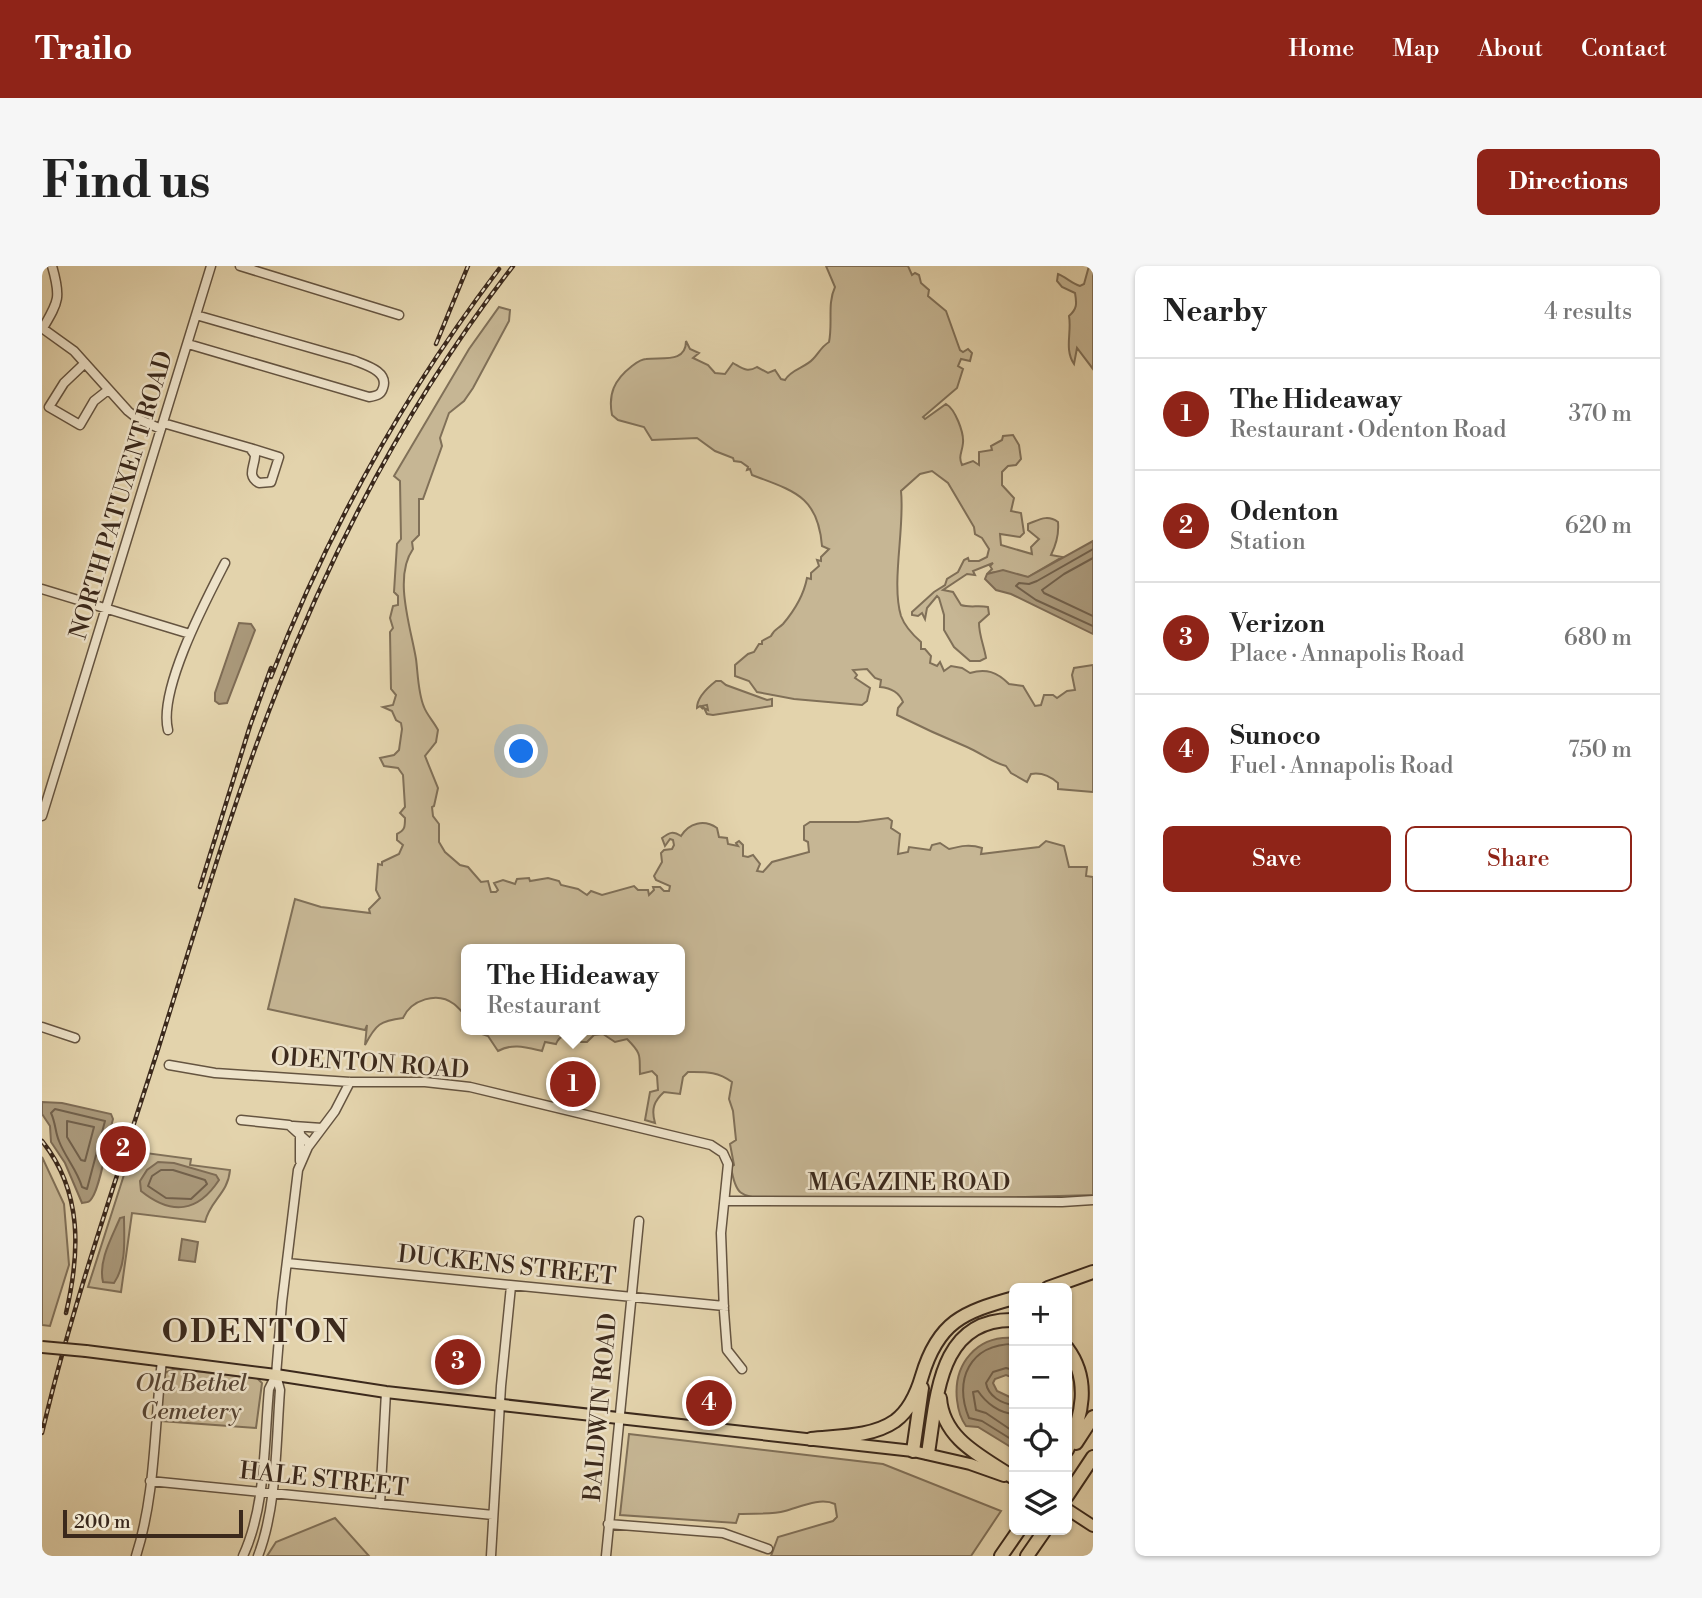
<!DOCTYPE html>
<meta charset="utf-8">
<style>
:root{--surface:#fff;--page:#f6f6f6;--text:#222;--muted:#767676;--line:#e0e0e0;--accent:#8f2418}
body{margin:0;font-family:"Libre Bodoni",serif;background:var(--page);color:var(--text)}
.controls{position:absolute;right:21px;bottom:21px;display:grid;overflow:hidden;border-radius:10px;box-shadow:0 2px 5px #0004}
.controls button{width:63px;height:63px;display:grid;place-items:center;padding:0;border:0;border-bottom:2px solid var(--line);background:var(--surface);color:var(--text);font:35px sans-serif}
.scale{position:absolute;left:21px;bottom:18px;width:180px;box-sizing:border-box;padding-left:7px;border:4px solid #3b291c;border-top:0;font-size:19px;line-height:24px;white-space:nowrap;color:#3b291c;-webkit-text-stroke:5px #ede2c9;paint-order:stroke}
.you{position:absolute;left:480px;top:486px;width:24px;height:24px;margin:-18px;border:5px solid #fff;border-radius:50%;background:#1a73e8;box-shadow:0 0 0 10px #1a73e833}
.badge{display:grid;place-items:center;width:46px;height:46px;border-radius:50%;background:var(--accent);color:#fff;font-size:23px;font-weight:700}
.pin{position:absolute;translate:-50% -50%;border:4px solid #fff;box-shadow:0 2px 7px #0006}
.popup{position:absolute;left:419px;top:678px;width:224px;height:91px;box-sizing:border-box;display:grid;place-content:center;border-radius:10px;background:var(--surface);filter:drop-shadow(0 2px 5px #0005);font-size:23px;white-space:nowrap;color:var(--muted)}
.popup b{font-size:26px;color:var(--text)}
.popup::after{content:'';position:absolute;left:50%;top:100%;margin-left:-14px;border:14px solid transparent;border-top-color:var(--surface)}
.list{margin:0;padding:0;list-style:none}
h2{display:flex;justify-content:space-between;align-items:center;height:91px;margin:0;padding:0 28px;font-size:30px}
h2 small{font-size:23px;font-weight:400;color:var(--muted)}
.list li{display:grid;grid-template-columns:46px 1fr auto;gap:21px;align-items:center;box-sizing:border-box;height:112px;padding:0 28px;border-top:2px solid var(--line)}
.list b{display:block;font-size:26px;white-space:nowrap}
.list p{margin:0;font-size:23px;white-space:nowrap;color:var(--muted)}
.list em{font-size:23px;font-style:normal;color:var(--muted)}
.actions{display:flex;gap:14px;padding:21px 28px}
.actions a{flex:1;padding:16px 0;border:2px solid var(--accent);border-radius:10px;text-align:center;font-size:24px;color:var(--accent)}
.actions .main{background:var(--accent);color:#fff}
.icon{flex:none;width:38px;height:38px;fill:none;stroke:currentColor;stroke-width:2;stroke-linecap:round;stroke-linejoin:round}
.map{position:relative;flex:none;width:1051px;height:1290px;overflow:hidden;border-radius:10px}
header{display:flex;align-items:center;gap:42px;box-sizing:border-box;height:98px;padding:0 35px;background:var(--accent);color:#fff}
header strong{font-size:33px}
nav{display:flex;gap:38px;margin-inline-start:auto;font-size:24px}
.intro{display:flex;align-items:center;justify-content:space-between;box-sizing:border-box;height:168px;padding:0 42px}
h1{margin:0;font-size:49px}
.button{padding:18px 32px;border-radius:10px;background:var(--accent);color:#fff;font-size:24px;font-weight:700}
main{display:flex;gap:42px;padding:0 42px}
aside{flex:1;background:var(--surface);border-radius:10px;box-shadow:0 2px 5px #0004}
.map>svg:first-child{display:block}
.green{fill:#c6b694;stroke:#807058;stroke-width:2}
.water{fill:#aa997b;stroke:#7e6c55;stroke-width:2}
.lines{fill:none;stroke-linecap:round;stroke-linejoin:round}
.shore{stroke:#72614c;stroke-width:2}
.minor-casing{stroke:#655440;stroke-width:11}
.major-casing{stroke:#3b291c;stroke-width:14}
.highway-casing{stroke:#3b291c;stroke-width:16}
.minor{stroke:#ede2c9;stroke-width:8}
.major{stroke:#e3d3ac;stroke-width:10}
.highway{stroke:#e3d3ac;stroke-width:12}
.rail-casing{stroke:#3b291c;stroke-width:4.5}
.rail{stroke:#ede2c9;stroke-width:2;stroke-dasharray:5;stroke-linecap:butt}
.major-bridge-casing{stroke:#3b291c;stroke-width:14;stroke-linecap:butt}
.major-bridge{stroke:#e3d3ac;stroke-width:10}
.labels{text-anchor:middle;stroke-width:5;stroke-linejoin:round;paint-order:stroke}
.street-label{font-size:24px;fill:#3b291c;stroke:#ede2c9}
.park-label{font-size:24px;font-style:italic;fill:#574534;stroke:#ede2c9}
.district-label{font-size:32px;font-weight:bold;letter-spacing:2px;fill:#3b291c;stroke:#ede2c9}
</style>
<header>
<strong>Trailo</strong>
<nav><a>Home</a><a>Map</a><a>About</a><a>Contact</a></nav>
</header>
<div class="intro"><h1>Find us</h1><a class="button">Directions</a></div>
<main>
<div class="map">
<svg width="1051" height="1290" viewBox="0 0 1051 1290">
<rect width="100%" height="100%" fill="#e3d3ac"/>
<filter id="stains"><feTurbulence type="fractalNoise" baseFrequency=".00286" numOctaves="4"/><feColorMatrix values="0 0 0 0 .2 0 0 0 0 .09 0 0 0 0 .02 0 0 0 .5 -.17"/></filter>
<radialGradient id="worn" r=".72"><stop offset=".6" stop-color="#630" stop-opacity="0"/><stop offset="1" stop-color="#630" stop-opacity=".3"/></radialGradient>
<!-- green -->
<path class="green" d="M784,0H866L870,9L873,7L877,9L879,17L887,24L886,30L904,45L918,84L921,86L926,83L930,87L928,95L919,93L916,100L921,103L915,122L881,151L883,153L904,138C913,143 922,166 921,177C920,187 916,190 920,199L931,195L937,199V186L950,184L949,180L960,174L961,170L971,169L977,179L979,193L974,199L966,200L960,206V219L972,232L969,245L979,247L982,267L978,271L958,268L959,279L990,288L989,281L997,273L986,264V258C997,254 1005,248 1016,256C1017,267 1014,279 1009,289L1020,291L986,311C971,309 960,303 945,308L950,303L948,300L951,297L931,305L933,309L925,308L901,324L911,326L919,339C928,342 936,339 946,341L947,348L937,357C937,369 942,380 944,392L938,395H928L912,381L902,364V349L897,332L895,330L885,342L883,353L880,347L876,350L870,349V346L892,326L903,319L905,313L916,306L922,294L926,292L927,295H937L945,291L947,283L940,272L933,268L932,261L906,217L890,205L878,208L859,225C863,261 849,317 859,350C863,361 871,369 879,376V383H883L889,390L888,397L895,400L898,396L902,405L909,400L920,402L928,407C944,402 955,406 967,418L981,420L993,440L999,439L1002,429H1011L1015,432L1025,425L1033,424L1030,409L1032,402L1051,399V526L1016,523V517C1008,510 1000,506 989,508L985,516L969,507L964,500C949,496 939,487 925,481C901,471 879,461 855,449L856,442L861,436C857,426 849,422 838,421L839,414L833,412L825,403L811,404L815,409L813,412L828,422L825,435L820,439L752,433L715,426L707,415L693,410V399L706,388L712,386L717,378H720V375L729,370C732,363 736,363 741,358C752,345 762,328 765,312L769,313V307L777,300L775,294L779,295V291L787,283L780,280C776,230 752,225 710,209L708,203L705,204L706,201L699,196L692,195L691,192L673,185L655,172L610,174L602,161L576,154L570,149C566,128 572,114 590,100C594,97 599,93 604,93C621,91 644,97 644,75L648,83L657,87L651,92L666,99L673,107L683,108L691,97C700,102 705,107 715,101L726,107L733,104L739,113L743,114C749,103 763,102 771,93C777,87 779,81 787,76C791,57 785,38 793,21Z
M1047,0H1051V103L1035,82L1032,98C1022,83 1030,66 1027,50C1035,43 1035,38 1033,27L1020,21L1015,15L1016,8C1024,11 1029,17 1038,20L1042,18Z
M457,41L468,44L467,55L431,122L422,135L407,147L398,172L400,180L381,233H377V269L370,276L371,283C351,311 369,362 374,393C376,408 376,427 382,441C385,449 392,456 396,464L394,476L383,490L396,522L392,540L390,541L391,550L397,558V576L403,586L418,599L426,601L439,616L446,615L449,626H454L456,624L452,617L461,614L473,618L475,613L487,612L488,615L506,612L517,615L519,619L536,623L545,629L549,625L560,629L592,620L596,624H606L607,629L612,624L611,621H618L622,625H627L628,620L614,614L612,610L620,596L619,587L622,584L630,583L632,579L631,574L628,573L623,580L620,572C628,566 631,565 639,570C647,557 662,553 675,562L677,571L685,572L686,578L696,580L694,577L697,575L701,579V590L706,591L711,589L718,598L715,605L721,606L730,596L767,586L766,576L762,574V560L768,556H816L846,552L850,555L849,562L858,568L856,588L866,586L867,581L888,584L890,579L898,577L907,583C919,580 928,578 940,582L939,588L997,581L1004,575L1022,580L1027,601H1045L1044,610L1051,611V929L946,932L729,933C700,930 694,932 689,901L692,899L688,878L694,874L691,845L687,833L690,816C675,805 664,806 646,806L641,811L638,828L622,826C612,835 609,843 613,857L603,854L608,826L616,824L615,810L610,805L598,808C597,790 601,789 585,773L573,776L561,768L552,769L545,776H539L535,768C526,768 518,768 514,778L503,776L500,785C483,781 471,777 456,785L446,770L431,765L638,764V683H424V750C420,746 416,741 412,738C395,725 369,734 361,752C338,755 334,758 323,779L325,759L323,764L226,743L253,633L279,641L328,647L327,643L338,632L334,624L336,598L340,599V596L357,588L361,579L355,574V568C363,564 363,561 363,552L358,547L363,541L361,509L356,502L342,500L338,492L352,489L357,484L360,463L359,457L354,454L350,445L341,441L351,439L354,429L349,423L348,366L351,362L348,352L351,340L356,339V330L352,326L355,278L359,273L358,215L352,210L427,83Z
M674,415H679L684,419L725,434L730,433V440L671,449L665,448L662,442L666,444L665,439L660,440L661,443L658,440L655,442C655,431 665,422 674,415Z
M89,887L101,892L104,887L149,893L148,899L188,904C186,928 168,934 163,956L90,947L79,1026L46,1021Z
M0,891L22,938L27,999L8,1060L0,1059Z
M134,1103L215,1112L220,1117L214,1162L119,1155L120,1114L124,1106Z
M587,1168L841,1198L959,1245L929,1290H729L736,1271L791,1255L795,1251L793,1238C778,1231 758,1241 743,1245C729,1249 712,1247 697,1248L694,1257L578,1249Z
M293,1252L327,1290H225L234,1276Z"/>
<!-- water -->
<path class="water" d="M1051,275V368L969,328L954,324L943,313L945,308L961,304L986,311Z
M197,357L209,358L213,364L185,437L177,438L173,435V427Z
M0,836L20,837L69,848L71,853C66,871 59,919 50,932C47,937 45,936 40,937L23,897L9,876L8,860L0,848Z
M116,896L132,897L174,909L177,914C156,946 130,950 99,925L98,915L105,904Z
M82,951C82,972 85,998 72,1017L61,1016C56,995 70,971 78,952Z
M140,973L156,976L153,996L137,994Z
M972,1072V1112L964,1109L953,1113L951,1117L955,1125L972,1133V1183L936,1161L924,1160C918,1152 916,1143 915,1134C911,1098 935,1069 972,1072Z"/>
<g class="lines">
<!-- shore -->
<path class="shore" d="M1051,283L995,315L987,318L977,317L974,320L994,334L1051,360
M1051,292L1022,308L1000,324L1002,327L1051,350
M13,843L63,855L45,923L40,921C35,904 23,891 17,875C13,866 14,858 9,847Z
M25,855L52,861L43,895L39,894L25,871Z
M119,904H131L163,914L165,918L149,933L124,932L106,920L110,910Z
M972,1078C928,1078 911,1114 927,1152L940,1155L972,1175
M972,1104L964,1102L951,1106L944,1117C946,1130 960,1138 972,1139
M972,1148C957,1147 944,1137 936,1125L931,1126L934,1144L944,1147L972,1166"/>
<defs>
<path id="minor" d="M198,0L357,49
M0,62L32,85L86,145L96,153L119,163
M1,62C17,35 19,31 10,0
M146,78L327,131C334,130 339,129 341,122C347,105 323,99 311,94L154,49
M43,97L22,117L7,141L38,159L52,135L66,124
M121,157L208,182L213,189C213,200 204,210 217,217L229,216L237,191L208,182
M0,323L148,368
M126,464C116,424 164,334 183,297
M0,550L169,0
M0,761L33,772
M127,799L173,807L308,816H383L428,821L669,879L681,887L686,898L679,967L682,1045L685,1084L700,1103
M199,854L247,859L268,878
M251,860L280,862
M258,867V895
M684,935L1020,936L1051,934
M245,997L682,1040
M108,1215L451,1249
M338,1238L344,1126
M566,1258L681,1267L726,1283
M94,1290C114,1227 112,1160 120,1095
M201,1290C224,1240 222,1177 227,1123L234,1109
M216,1290C235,1241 234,1177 238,1124L234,1109L240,1036L256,904L266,881L293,845L308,816
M449,1290L459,1120L469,1020
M564,1290L597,955"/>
<path id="major" d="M44,1085L234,1109L344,1126L871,1185L928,1198L962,1210
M1025,1243L1051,1260"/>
<path id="highway" d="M1006,1022L1051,1006
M1025,1082C1049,1114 1040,1151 1025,1184
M898,1132C901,1174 941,1191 972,1212
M769,1173C796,1170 830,1171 853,1155C868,1144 875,1127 880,1110C896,1056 921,1046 972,1032
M1034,1177L1051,1151
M871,1185L880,1122
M886,1187C895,1132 896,1052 972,1054
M1025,1230L1051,1191
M959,1290L977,1264
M985,1290L1003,1264"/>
</defs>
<!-- minor casing -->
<use href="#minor" class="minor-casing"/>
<!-- major casing -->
<use href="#major" class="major-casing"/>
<!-- highway casing -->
<use href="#highway" class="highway-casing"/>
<!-- minor -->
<use href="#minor" class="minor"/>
<!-- major -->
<use href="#major" class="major"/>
<!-- highway -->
<use href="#highway" class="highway"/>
<defs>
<path id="rail" d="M394,78L426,0
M229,411C286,264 362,128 457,3
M158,621L208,460L229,402
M0,875C41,926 38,987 24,1047
M0,1167C31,1035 77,906 118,777C155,660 189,541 234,427C293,276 372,128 471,0"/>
</defs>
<!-- rail casing -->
<use href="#rail" class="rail-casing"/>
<!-- rail -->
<use href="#rail" class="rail"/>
<defs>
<path id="major-bridge" d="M0,1081L44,1085"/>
</defs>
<!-- major-bridge casing -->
<use href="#major-bridge" class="major-bridge-casing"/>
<!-- major-bridge -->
<use href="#major-bridge" class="major-bridge"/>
</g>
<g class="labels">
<!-- street labels -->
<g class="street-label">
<text transform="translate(79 229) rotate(-73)" y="8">NORTH PATUXENT ROAD</text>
<text transform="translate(328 797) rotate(4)" y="8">ODENTON ROAD</text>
<text x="867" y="924">MAGAZINE ROAD</text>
<text transform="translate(465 999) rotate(6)" y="8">DUCKENS STREET</text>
<text transform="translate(558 1141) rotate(-85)" y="8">BALDWIN ROAD</text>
<text transform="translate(282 1213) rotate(6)" y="8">HALE STREET</text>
</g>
<!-- park labels -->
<g class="park-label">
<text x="149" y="1125">Old Bethel<tspan x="149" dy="28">Cemetery</tspan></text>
</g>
<!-- district labels -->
<g class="district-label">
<text x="214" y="1076">ODENTON</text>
</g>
</g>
<rect width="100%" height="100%" filter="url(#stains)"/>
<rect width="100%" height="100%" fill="url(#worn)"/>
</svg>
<div class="controls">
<button>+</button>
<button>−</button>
<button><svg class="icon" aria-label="locate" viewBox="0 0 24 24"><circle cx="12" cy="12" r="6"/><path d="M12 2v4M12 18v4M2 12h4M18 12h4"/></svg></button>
<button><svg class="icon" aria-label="layers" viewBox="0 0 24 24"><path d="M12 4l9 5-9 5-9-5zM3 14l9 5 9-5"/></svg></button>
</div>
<div class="scale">200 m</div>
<div class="you"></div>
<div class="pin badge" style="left:531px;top:818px">1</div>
<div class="popup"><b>The Hideaway</b>Restaurant</div>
<div class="pin badge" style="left:81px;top:883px">2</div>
<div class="pin badge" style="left:416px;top:1096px">3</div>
<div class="pin badge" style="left:667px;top:1137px">4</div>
</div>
<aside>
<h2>Nearby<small>4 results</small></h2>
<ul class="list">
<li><span class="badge">1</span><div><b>The Hideaway</b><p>Restaurant · Odenton Road</p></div><em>370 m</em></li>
<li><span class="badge">2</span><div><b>Odenton</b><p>Station</p></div><em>620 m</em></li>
<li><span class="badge">3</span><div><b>Verizon</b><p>Place · Annapolis Road</p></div><em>680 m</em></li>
<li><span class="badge">4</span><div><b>Sunoco</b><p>Fuel · Annapolis Road</p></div><em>750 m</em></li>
</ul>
<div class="actions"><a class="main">Save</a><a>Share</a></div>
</aside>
</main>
